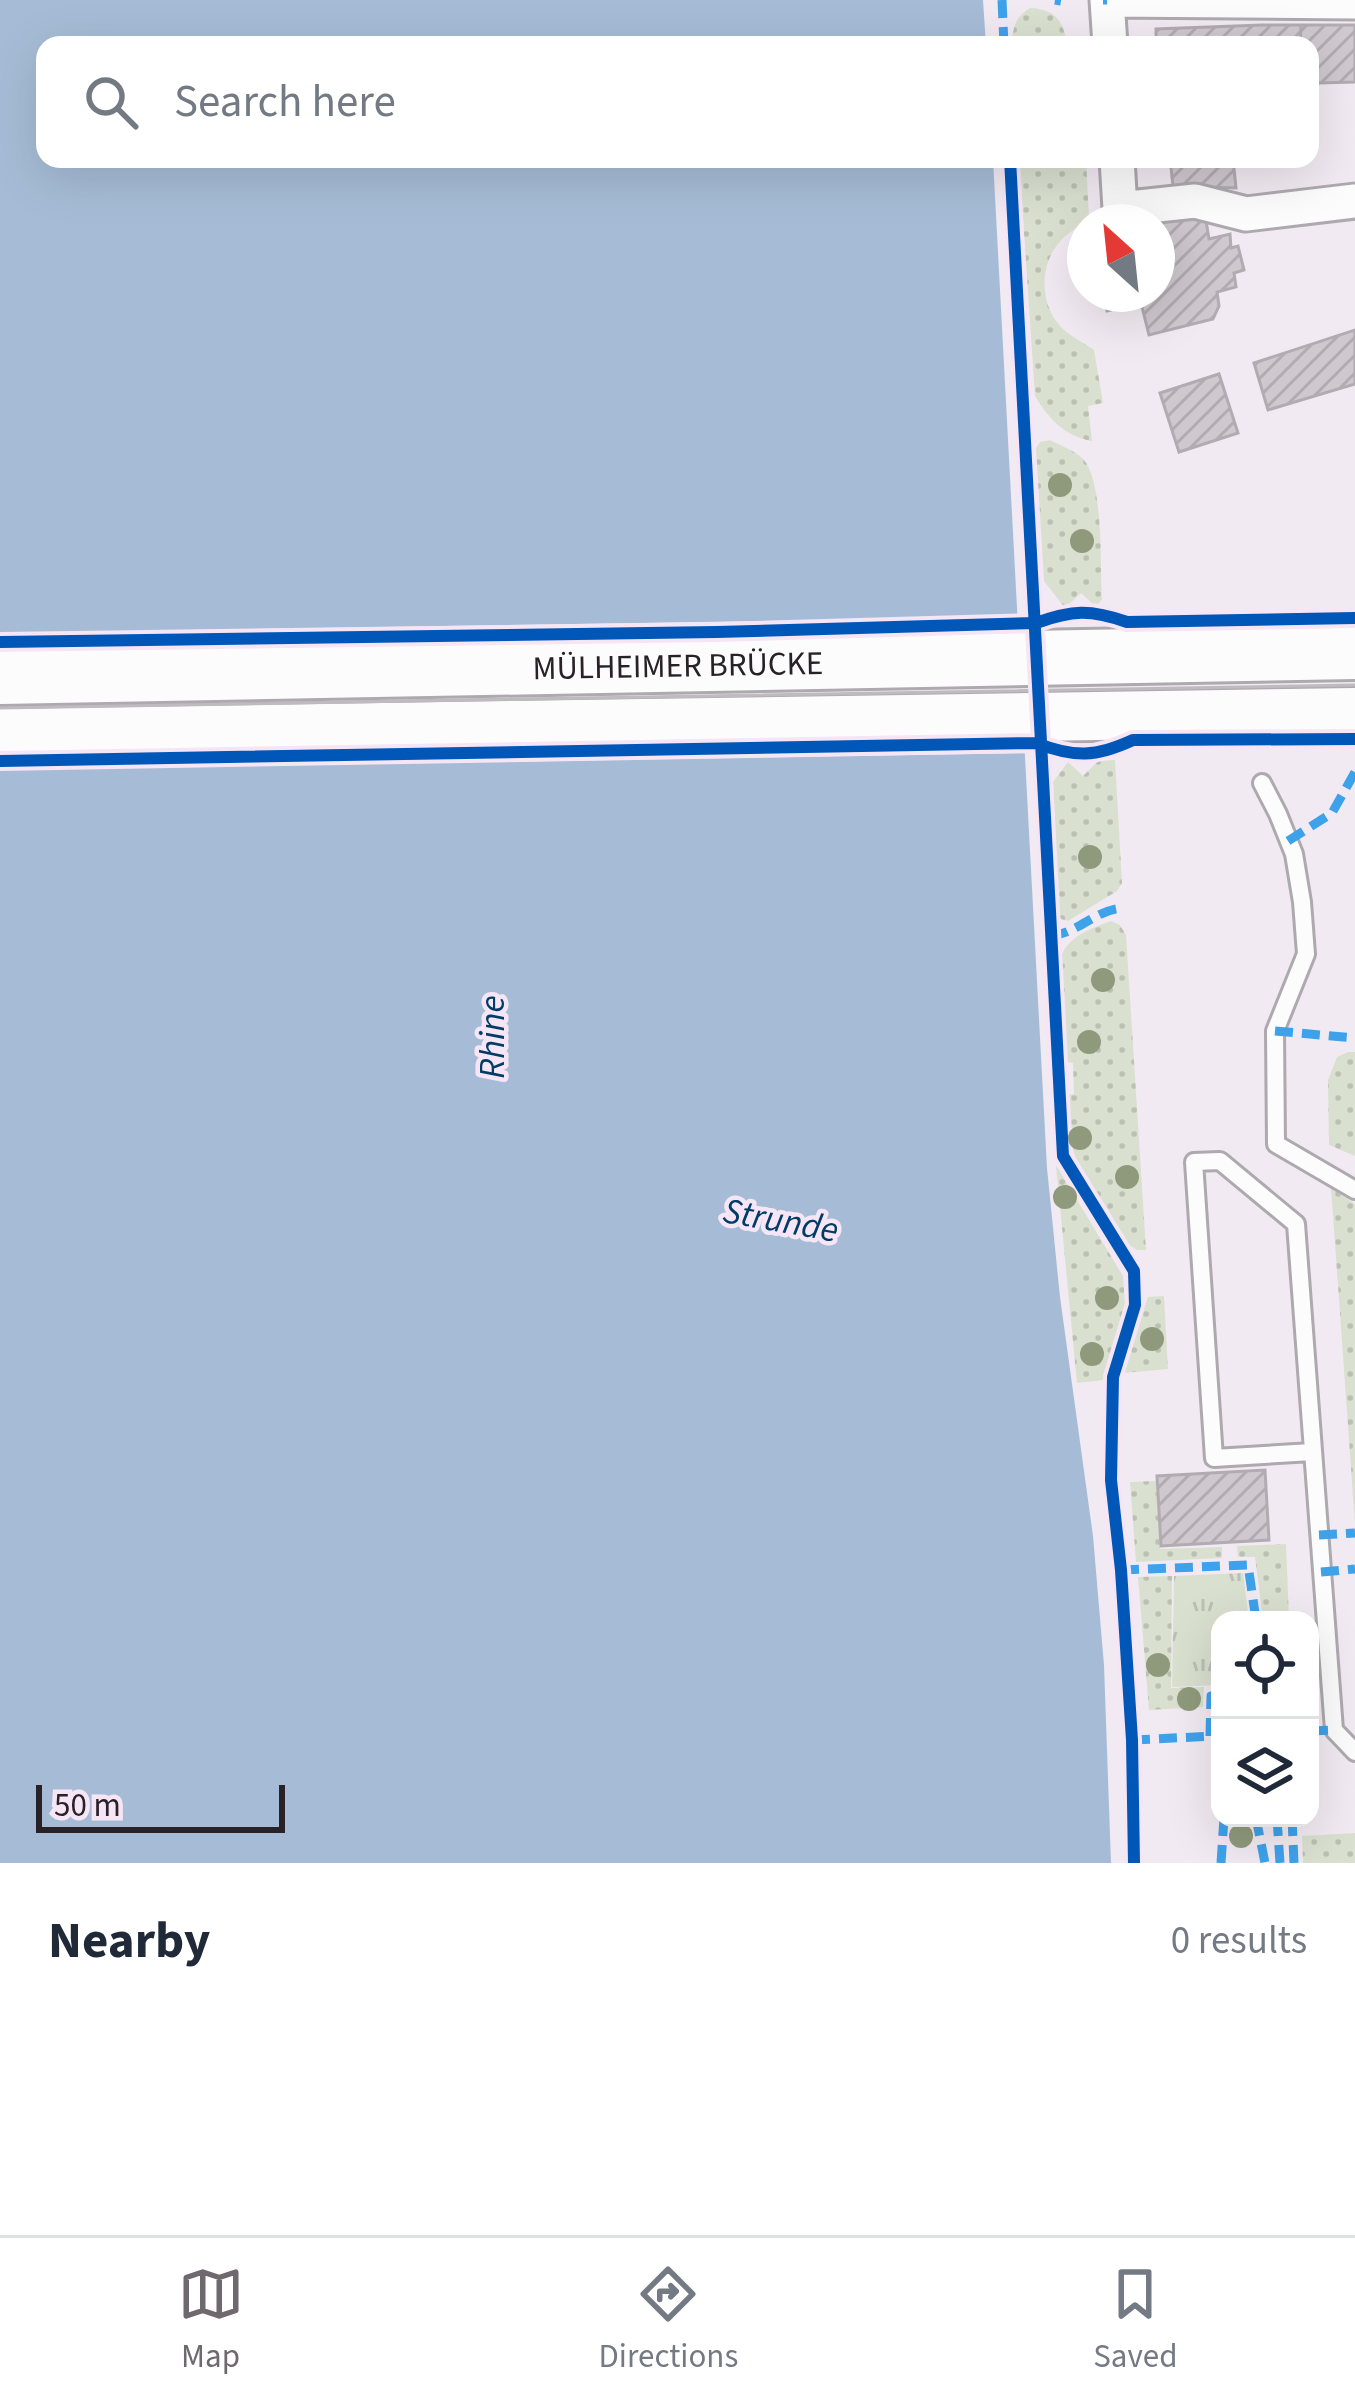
<!DOCTYPE html>
<meta charset="utf-8">
<style>
:root{--surface:#fff;--page:#f2f2f3;--text:#1f2937;--muted:#747a83;--line:#e0e1e3;--accent:#6f686e}
body{margin:0;font-family:"Source Sans 3",sans-serif;background:var(--page);color:var(--text)}
.controls{position:absolute;right:36px;bottom:36px;display:grid;overflow:hidden;border-radius:24px;box-shadow:0 12px 48px #0002}
.controls button{width:108px;height:108px;display:grid;place-items:center;padding:0;border:0;border-bottom:3px solid var(--line);background:var(--surface);color:var(--text);font:60px sans-serif}
.compass{position:absolute;left:1067px;top:204px;width:108px;height:108px;border-radius:50%;background:var(--surface);box-shadow:0 12px 48px #0002;rotate:333deg}
.scale{position:absolute;left:36px;bottom:30px;width:249px;box-sizing:border-box;padding-left:12px;border:6px solid #282227;border-top:0;font-size:33px;line-height:42px;white-space:nowrap;color:#282227;-webkit-text-stroke:9px #f6e6f5;paint-order:stroke}
.list{margin:0;padding:0;list-style:none}
h2{display:flex;justify-content:space-between;align-items:center;height:156px;margin:0;padding:0 48px;font-size:51px}
h2 small{font-size:39px;font-weight:400;color:var(--muted)}
.icon{flex:none;width:66px;height:66px;fill:none;stroke:currentColor;stroke-width:2;stroke-linecap:round;stroke-linejoin:round}
.map{position:relative;flex:none;width:1355px;height:1863px;overflow:hidden}
.search{position:absolute;background:var(--surface);box-shadow:0 12px 48px #0002;left:36px;right:36px;top:36px;height:132px;display:flex;align-items:center;gap:30px;box-sizing:border-box;padding:0 42px;border-radius:24px;color:var(--muted);font-size:45px}
.sheet{height:372px;background:var(--surface)}
nav{display:flex;justify-content:space-around;align-items:center;box-sizing:border-box;height:168px;border-top:3px solid var(--line);background:var(--surface);font-size:33px;color:var(--muted)}
nav a{display:grid;justify-items:center;gap:6px}
nav .on{color:var(--accent)}
.map>svg:first-child{display:block}
.grass{fill:url(#grass-dots)}
.park{fill:url(#park-tufts)}
.water{fill:#a6bcd6}
.pier{fill:#f2eaf2}
.building{fill:url(#building-hatch);stroke:#b2acb2;stroke-width:3}
.lines{fill:none;stroke-linecap:round;stroke-linejoin:round}
.service-casing{stroke:#aea9ae;stroke-width:22}
.minor-casing{stroke:#aea9ae;stroke-width:39}
.secondary-casing{stroke:#aea9ae;stroke-width:54}
.primary-casing{stroke:#aea9ae;stroke-width:60}
.service{stroke:#fdfcfd;stroke-width:16}
.minor{stroke:#fdfcfd;stroke-width:33}
.secondary{stroke:#fdfcfd;stroke-width:48}
.primary{stroke:#fdfcfd;stroke-width:54}
.tram{stroke:#bdbbbd;stroke-width:3}
.quiet{stroke:#3ea2eb;stroke-width:9;stroke-dasharray:18 9;stroke-linecap:butt}
.cycleway-casing{stroke:#f6e6f5;stroke-width:20}
.cycleway{stroke:#0057b8;stroke-width:12}
.tree{fill:#8f9a7c}
.labels{text-anchor:middle;stroke-width:9;stroke-linejoin:round;paint-order:stroke}
.street-label{font-size:33px;fill:#282227;stroke:#f6e6f5}
.water-label{font-size:36px;font-style:italic;fill:#003c66;stroke:#f6e6f5}
</style>
<div class="map">
<svg width="1355" height="1863" viewBox="0 0 1355 1863">
<defs>
<pattern id="grass-dots" width="8" height="8" patternUnits="userSpaceOnUse" patternTransform="scale(3)"><rect width="8" height="8" fill="#dae0d0"/><path d="M2 2h.1M6 6h.1" fill="none" stroke="#bbc0b3" stroke-width="1.8" stroke-linecap="round"/></pattern>
<pattern id="park-tufts" width="24" height="20" patternUnits="userSpaceOnUse" patternTransform="scale(3)"><rect width="24" height="20" fill="#dae0d0"/><path d="M3 7l-1-3M5 7V3M7 7l1-3M15 17l-1-3M17 17v-4M19 17l1-3" fill="none" stroke="#bbc0b3"/></pattern>
<pattern id="building-hatch" width="6" height="6" patternUnits="userSpaceOnUse" patternTransform="scale(3)"><rect width="6" height="6" fill="#cfc9cf"/><path d="M-1 1l2-2M0 6l6-6M5 7l2-2" fill="none" stroke="#b2acb2"/></pattern>
</defs>
<rect width="100%" height="100%" fill="#f2eaf2"/>
<!-- grass -->
<path class="grass" d="M1030,8C1055,9 1064,21 1067,45H1012C1013,28 1014,18 1030,8Z
M1019,159H1086L1089,219C1080,226 1065,234 1058,244C1039,267 1040,305 1061,327C1070,336 1084,343 1094,350L1103,403L1088,406L1092,441C1064,436 1049,419 1035,396Z
M1050,440C1060,445 1075,451 1083,459C1104,481 1100,568 1102,599L1096,607L1081,593L1065,608L1044,581L1036,448L1040,442Z
M1115,760L1122,883L1117,891L1068,921L1061,919L1058,913L1053,782L1068,762L1083,776L1098,761Z
M1111,921L1120,925L1126,935L1146,1250H1137L1129,1245C1112,1218 1083,1183 1074,1153C1068,1135 1069,1114 1068,1095L1074,1094L1073,1063L1066,1062L1060,961C1065,937 1090,929 1111,921Z
M1348,1052H1355V1156L1329,1145L1328,1080L1337,1057Z
M1056,1165L1123,1276L1125,1303L1104,1380L1077,1383Z
M1331,1188L1355,1204V1524Z
M1164,1296L1168,1369L1123,1373L1133,1334L1148,1297Z
M1156,1481L1160,1549L1222,1547V1558L1136,1562L1130,1482Z
M1286,1544L1289,1620H1263L1255,1557H1238L1237,1546Z
M1172,1576L1171,1688L1204,1687L1203,1707L1149,1710L1138,1577Z
M1355,1833V1863H1303L1302,1836Z"/>
<!-- park -->
<path class="park" d="M1243,1573L1249,1620H1220V1685L1172,1687L1174,1576Z"/>
<!-- water -->
<path class="water" d="M0,0H983L986,45H45V159H993L1047,1168L1060,1297L1093,1536L1104,1665L1111,1863H0Z"/>
<!-- pier -->
<path class="pier" d="M1025,617L1032,753L0,770V633Z"/>
<!-- building -->
<path class="building" d="M1262,25H1301L1300,45H1156V29Z
M1301,25H1355V82L1318,83L1317,90H1310V45H1300Z
M1170,159H1233L1236,188L1173,186Z
M1192,212L1206,221L1209,239L1230,234L1231,248L1238,246L1244,270L1234,273L1236,287L1217,292L1219,306L1213,319L1149,335L1141,303L1107,311L1103,294H1157V222H1146Z
M1355,330V384L1268,410L1254,363Z
M1219,374L1238,433L1179,452L1160,393Z
M1265,1470L1269,1540L1161,1546L1157,1476Z"/>
<g class="lines">
<defs>
<path id="service" d="M1262,783L1278,814L1294,854L1302,902L1306,954L1275,1031L1276,1144L1355,1190
M1312,1452L1214,1458L1194,1162L1220,1161L1296,1224L1334,1730L1355,1752"/>
<path id="minor" d="M1110,45L1107,0L1355,2
M1117,159L1120,209L1195,201L1246,214L1355,201"/>
<path id="secondary" d="M0,733L1355,712"/>
<g id="primary">
<path id="s1" d="M0,677L1355,652"/>
</g>
</defs>
<!-- service casing -->
<use href="#service" class="service-casing"/>
<!-- minor casing -->
<use href="#minor" class="minor-casing"/>
<!-- secondary casing -->
<use href="#secondary" class="secondary-casing"/>
<!-- primary casing -->
<use href="#primary" class="primary-casing"/>
<!-- service -->
<use href="#service" class="service"/>
<!-- minor -->
<use href="#minor" class="minor"/>
<!-- secondary -->
<use href="#secondary" class="secondary"/>
<!-- primary -->
<use href="#primary" class="primary"/>
<!-- tram -->
<path class="tram" d="M0,708L1355,685"/>
<!-- quiet -->
<path class="quiet" d="M1002,0L1004,45
M1055,0L1061,1
M1103,0H1107
M1288,841L1332,813L1355,772
M1050,936C1077,934 1095,910 1122,908
M1275,1031L1355,1038
M1319,1535L1355,1533
M1121,1570L1248,1565L1256,1620
M1321,1572L1355,1569
M1310,1731L1334,1730
M1210,1736L1211,1696L1220,1695
M1132,1740L1216,1736
M1256,1818L1265,1863
M1277,1818L1280,1863
M1292,1818L1294,1863
M1221,1863L1224,1818"/>
<defs>
<path id="cycleway" d="M1010,159L1063,1156L1134,1271L1135,1305L1113,1377L1111,1480L1121,1570L1132,1740L1134,1863
M0,642L717,632L1036,623C1072,610 1090,609 1127,622L1355,618
M0,761L1036,743C1075,758 1096,757 1133,740L1355,739"/>
</defs>
<!-- cycleway casing -->
<use href="#cycleway" class="cycleway-casing"/>
<!-- cycleway -->
<use href="#cycleway" class="cycleway"/>
</g>
<!-- trees -->
<g class="tree">
<circle cx="1060" cy="485" r="12"/>
<circle cx="1082" cy="541" r="12"/>
<circle cx="1090" cy="857" r="12"/>
<circle cx="1103" cy="980" r="12"/>
<circle cx="1089" cy="1042" r="12"/>
<circle cx="1080" cy="1138" r="12"/>
<circle cx="1127" cy="1177" r="12"/>
<circle cx="1065" cy="1197" r="12"/>
<circle cx="1107" cy="1298" r="12"/>
<circle cx="1152" cy="1339" r="12"/>
<circle cx="1092" cy="1354" r="12"/>
<circle cx="1158" cy="1665" r="12"/>
<circle cx="1189" cy="1699" r="12"/>
<circle cx="1241" cy="1836" r="12"/>
</g>
<g class="labels">
<!-- street labels -->
<g class="street-label">
<text dy="12" stroke="none"><textPath href="#s1" startOffset="678">MÜLHEIMER BRÜCKE</textPath></text>
</g>
<!-- water labels -->
<g class="water-label">
<text transform="translate(491 1037) rotate(-90)" y="13">Rhine</text>
<text transform="translate(781 1219) rotate(10)" y="13">Strunde</text>
</g>
</g>
</svg>
<div class="controls">
<button><svg class="icon" aria-label="locate" viewBox="0 0 24 24"><circle cx="12" cy="12" r="6"/><path d="M12 2v4M12 18v4M2 12h4M18 12h4"/></svg></button>
<button><svg class="icon" aria-label="layers" viewBox="0 0 24 24"><path d="M12 4l9 5-9 5-9-5zM3 14l9 5 9-5"/></svg></button>
</div>
<svg class="compass" viewBox="-18 -18 36 36"><path d="M0-13l5 13h-10z" fill="#e53935"/><path d="M0 13l5-13h-10z" fill="#747a83"/></svg>
<div class="scale">50 m</div>
<div class="search"><svg class="icon" aria-label="search" viewBox="0 0 24 24"><circle cx="10" cy="10" r="6"/><path d="M15 15l6 6"/></svg>Search here</div>
</div>
<section class="sheet">
<h2>Nearby<small>0 results</small></h2>
<ul class="list">
</ul>
</section>
<nav>
<a class="on"><svg class="icon" aria-label="map" viewBox="0 0 24 24"><path d="M3 6l6-2 6 2 6-2v14l-6 2-6-2-6 2zM9 4v14M15 6v14"/></svg>Map</a>
<a><svg class="icon" aria-label="directions" viewBox="0 0 24 24"><path d="M12 3l9 9-9 9-9-9zM9 14v-3h6M13 9l2 2-2 2"/></svg>Directions</a>
<a><svg class="icon" aria-label="saved" viewBox="0 0 24 24"><path d="M7 4h10v16l-5-4-5 4z"/></svg>Saved</a>
</nav>
